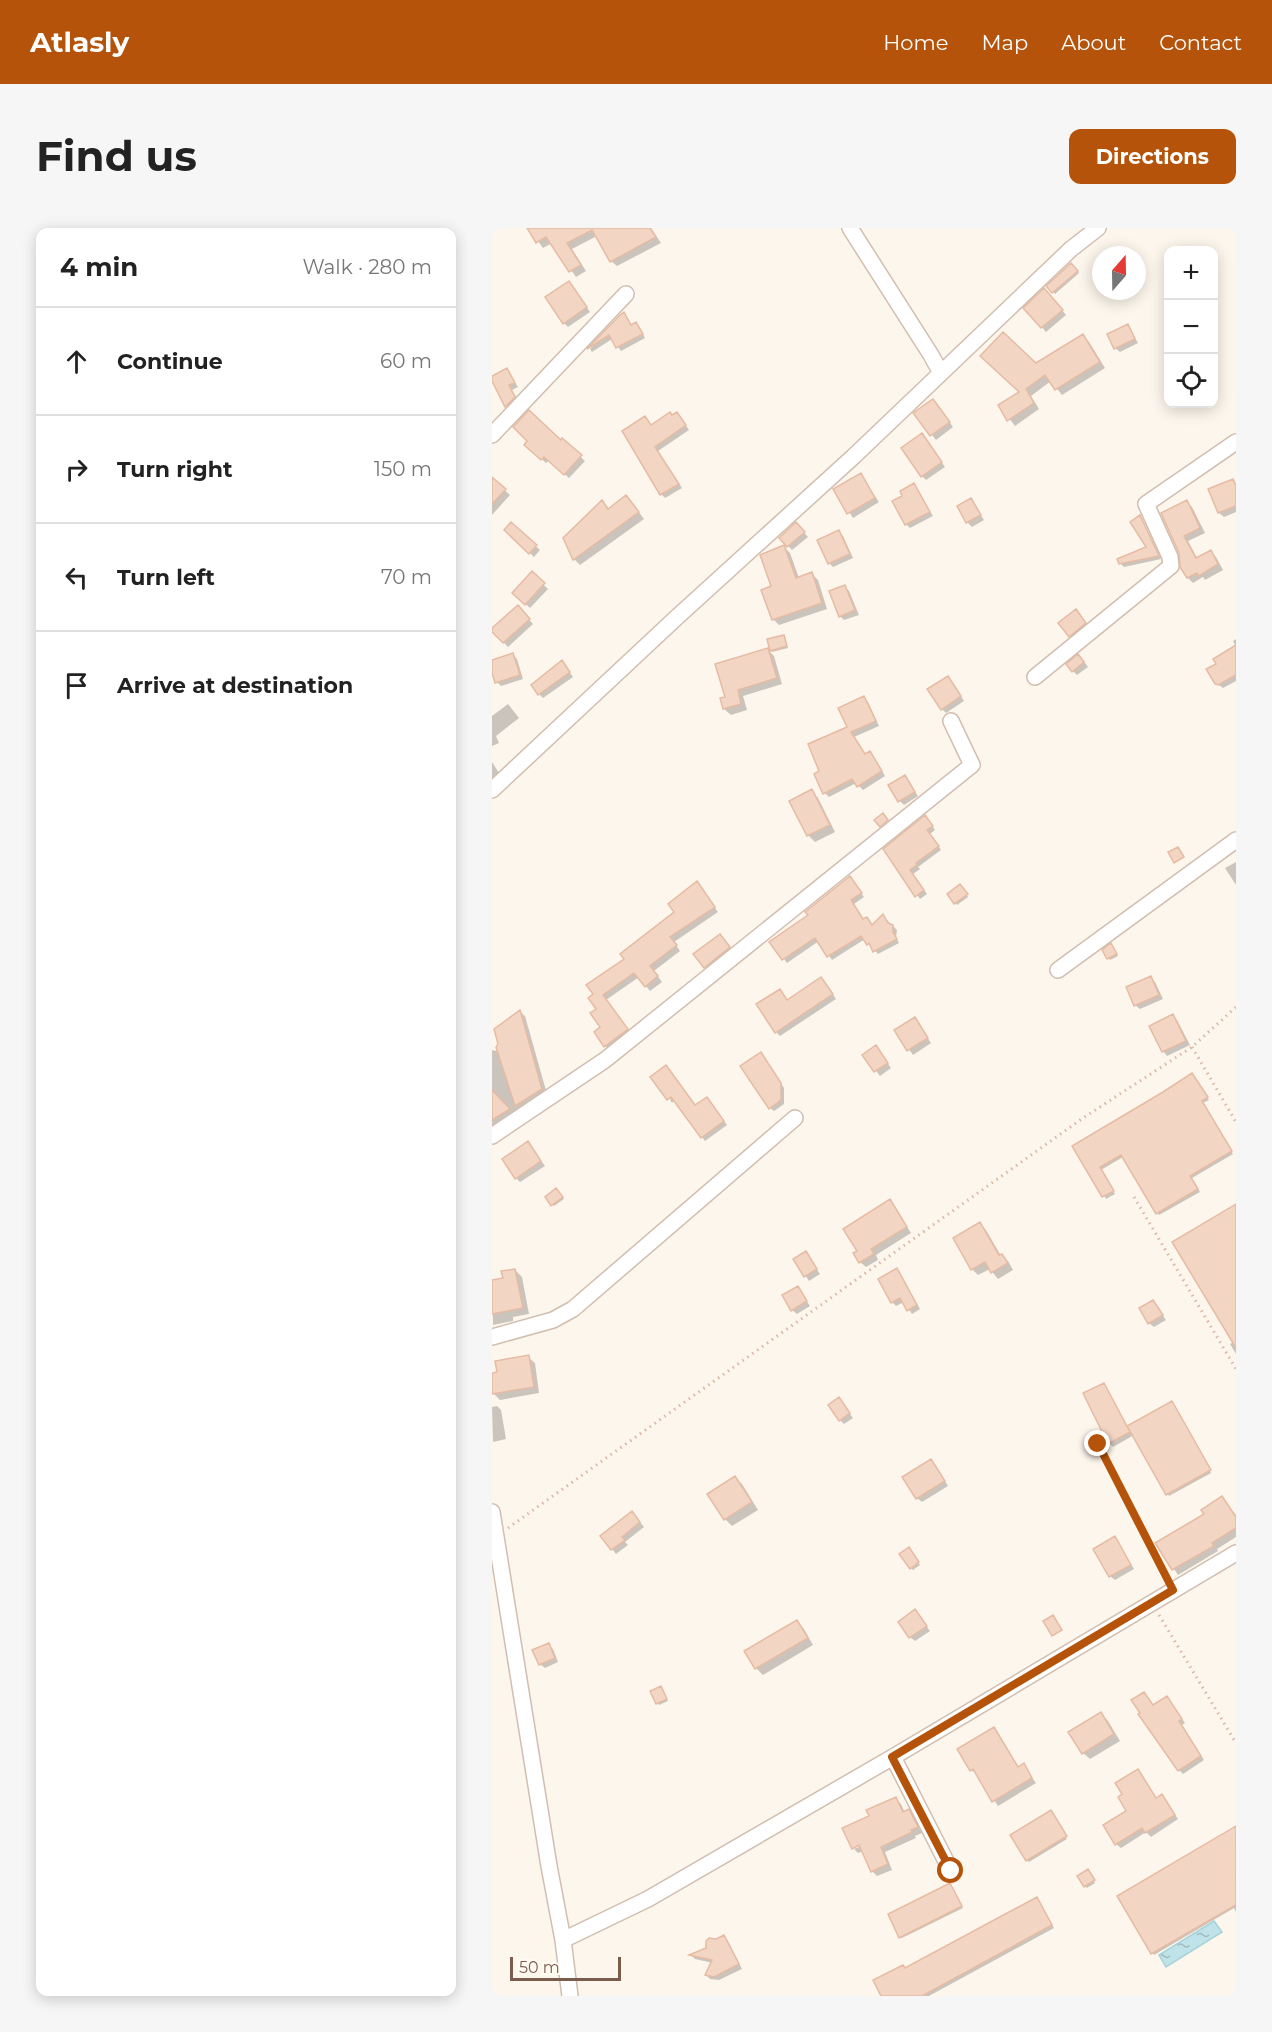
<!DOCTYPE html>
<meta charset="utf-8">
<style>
:root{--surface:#fff;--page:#f6f6f6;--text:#222;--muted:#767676;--line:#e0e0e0;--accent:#b45309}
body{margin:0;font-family:Montserrat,sans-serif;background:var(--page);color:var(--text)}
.controls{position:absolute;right:18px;top:18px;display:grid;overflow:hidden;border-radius:12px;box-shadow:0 3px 15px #0003}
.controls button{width:54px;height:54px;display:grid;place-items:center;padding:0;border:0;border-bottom:2px solid var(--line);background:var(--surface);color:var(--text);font:30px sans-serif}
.compass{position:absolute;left:600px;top:18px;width:54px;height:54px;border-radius:50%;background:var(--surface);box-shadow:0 3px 15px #0003;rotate:20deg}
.scale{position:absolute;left:18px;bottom:15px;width:111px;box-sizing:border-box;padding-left:6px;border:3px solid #7a5c4d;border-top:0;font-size:16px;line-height:21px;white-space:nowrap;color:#7a5c4d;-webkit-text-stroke:4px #fffaf3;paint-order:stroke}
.stop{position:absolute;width:18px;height:18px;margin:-14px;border:4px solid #b45309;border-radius:50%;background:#fff}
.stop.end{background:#b45309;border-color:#fff;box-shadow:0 2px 6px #0008}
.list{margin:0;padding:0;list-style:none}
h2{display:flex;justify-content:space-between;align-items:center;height:78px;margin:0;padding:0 24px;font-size:26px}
h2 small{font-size:20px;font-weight:400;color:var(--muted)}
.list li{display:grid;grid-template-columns:39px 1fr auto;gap:18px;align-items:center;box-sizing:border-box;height:108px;padding:0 24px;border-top:2px solid var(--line)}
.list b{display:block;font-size:22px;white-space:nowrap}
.list em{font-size:20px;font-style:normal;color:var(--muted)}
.icon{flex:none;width:33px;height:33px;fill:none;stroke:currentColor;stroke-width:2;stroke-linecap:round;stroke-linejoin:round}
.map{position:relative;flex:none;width:744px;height:1768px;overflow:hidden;border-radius:12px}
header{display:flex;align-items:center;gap:36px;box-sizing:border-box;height:84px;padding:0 30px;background:var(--accent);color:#fff}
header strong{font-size:28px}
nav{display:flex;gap:33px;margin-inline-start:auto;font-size:21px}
.intro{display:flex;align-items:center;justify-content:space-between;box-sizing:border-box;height:144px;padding:0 36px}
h1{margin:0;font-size:42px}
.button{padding:15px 27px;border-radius:12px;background:var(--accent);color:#fff;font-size:21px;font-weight:700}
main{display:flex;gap:36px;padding:0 36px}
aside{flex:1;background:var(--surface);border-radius:12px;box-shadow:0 3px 15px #0003}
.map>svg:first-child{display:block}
.water{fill:url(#water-ripples);stroke:#a5d3da;stroke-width:1.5}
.shadow{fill:#0003}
.building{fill:#f3d5c3;stroke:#e6bba3;stroke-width:1.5}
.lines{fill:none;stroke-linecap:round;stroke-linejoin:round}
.minor-casing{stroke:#d1beb0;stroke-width:18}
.path{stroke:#d9b8a5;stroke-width:3;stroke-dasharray:1.5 4.5;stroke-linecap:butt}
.minor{stroke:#fff;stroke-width:15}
.route{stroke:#b45309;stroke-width:8}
</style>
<header>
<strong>Atlasly</strong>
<nav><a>Home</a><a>Map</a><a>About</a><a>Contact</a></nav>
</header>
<div class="intro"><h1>Find us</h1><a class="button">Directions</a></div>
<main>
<aside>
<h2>4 min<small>Walk · 280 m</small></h2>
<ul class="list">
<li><svg class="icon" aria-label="ahead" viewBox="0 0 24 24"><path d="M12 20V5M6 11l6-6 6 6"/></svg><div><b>Continue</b></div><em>60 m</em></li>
<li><svg class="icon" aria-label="right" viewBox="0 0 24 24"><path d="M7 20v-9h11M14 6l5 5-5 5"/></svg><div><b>Turn right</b></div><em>150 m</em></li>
<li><svg class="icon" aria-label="left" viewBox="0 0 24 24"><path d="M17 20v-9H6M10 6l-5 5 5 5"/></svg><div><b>Turn left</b></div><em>70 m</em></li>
<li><svg class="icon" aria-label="arrive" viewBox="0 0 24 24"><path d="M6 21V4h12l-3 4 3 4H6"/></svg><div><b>Arrive at destination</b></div></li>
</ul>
</aside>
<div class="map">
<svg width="744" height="1768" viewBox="0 0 744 1768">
<defs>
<pattern id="water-ripples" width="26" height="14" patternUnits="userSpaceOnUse" patternTransform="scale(1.5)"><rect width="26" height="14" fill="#bfe3e8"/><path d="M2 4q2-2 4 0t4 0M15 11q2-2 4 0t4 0" fill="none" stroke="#a0bbbe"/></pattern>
</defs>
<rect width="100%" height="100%" fill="#fdf6ec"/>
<!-- water -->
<path class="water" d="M722,1693L730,1704L674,1739L667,1727Z"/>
<!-- shadow -->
<path class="shadow" d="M37,0H159L169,15L125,38L119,33L105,8L80,21L94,43L84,49L60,15L51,20Z
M579,37L587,45L563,66L556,58Z
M81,59L98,84L76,99L72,95Z
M557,66L574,87L554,104L534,80Z
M132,86L140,98L144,96L148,100L153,110L129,123L120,111L100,124L98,121Z
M636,98L646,115L628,124L623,120Z
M590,108L597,114L613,140L570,167L559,153L539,168L547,181L523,198L508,178L529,165L544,137Z
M15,142L26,159L20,162L27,174L18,182L0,150Z
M445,177L461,199L444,212L423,185Z
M153,190L160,198L189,190L197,202L166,223L190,260L173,270L169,266Z
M434,211L453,239L434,252L430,248Z
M70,212L93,233L77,250L57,232L54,235L34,217L69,214Z
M368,246L387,274L361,290L343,262Z
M0,251L18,267L0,287Z
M741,253L744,256V284L732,289L727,285L718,262Z
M422,257L441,288L418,300L414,296L412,268Z
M479,272L492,292L480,299L475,294Z
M110,274L117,282L140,275L152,291L88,337L82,331L73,310Z
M695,274L700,279L713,305L696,313L705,330L719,324L724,329L731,342L713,352L711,349L701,355L696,350L688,325Z
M648,289L669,331L632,339L628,335L656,319Z
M19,296L48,322L42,329L14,302Z
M304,296L316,309L300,322L289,310Z
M347,304L351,308L361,330L341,339L337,335Z
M292,319L298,325L307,350L320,346L326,352L335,381L287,397L281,391V359Z
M40,346L56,361L38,380L22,365Z
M353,359L357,363L367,387L352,392L348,388Z
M26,379L41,396L16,419L0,402Z
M588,387L597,400L582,412L578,408Z
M292,408L296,420L280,424L277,412Z
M744,411V453L731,460L724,455L726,437L744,419L741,413Z
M276,422L282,428L290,456L251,468L255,482L239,487L232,481L235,470Z
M21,427L25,431L31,451L9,458L5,454L0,433Z
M591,432L596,439L585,447L581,443Z
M74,439L81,449L51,470L47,466Z
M460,454L472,473L454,485L450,481Z
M372,470L376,474L387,498L362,509L374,527L378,525L382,529L393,548L371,562L364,555L337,569L333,565L329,544L357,500Z
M16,476L27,490L4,508L7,515L0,518V488Z
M0,534L9,548L0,554Z
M413,549L426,568L412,577L408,573Z
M319,563L326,570L343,604L323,614L316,607Z
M437,593L443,602L438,606L449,622L426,639L428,641L421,646L435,666L428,671L393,621Z
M744,634V657L733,640Z
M361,654L372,669L362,676L372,692L381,698L391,688L405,702L404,709L407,715L386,726L373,711L340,732L327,713L295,735L280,714Z
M205,655L226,684L182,714L188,723L162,743L170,754L158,763L147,749L114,772L139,807L118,822L113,818L107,781L98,770L134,731L184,685Z
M470,660L476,669L465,677L457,666Z
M232,712L241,724L217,743L213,739Z
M621,719L626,728L618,732L612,722Z
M659,750L663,754L671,771L648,781L643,777Z
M333,755L344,771L288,808L284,804L296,774Z
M28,784L33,788L55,866L0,905V822L10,824Z
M681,788L685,792L698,817L675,828L671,823Z
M423,791L439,815L421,827L404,803Z
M388,824L399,840L388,848L372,827Z
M272,830L292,860V876L282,883L278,880Z
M702,849L717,872L711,875L741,926L700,950L708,964L667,987L631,929L609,942L623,966L614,971L582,918Z
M186,866L203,879L218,874L235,897L213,913L183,872L180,875L178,872Z
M40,920L53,938L28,954L24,950Z
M64,962L72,971L62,978L55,969Z
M398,973L419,1005L384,1027L386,1032L374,1039L368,1034Z
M744,978V1126L738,1116L742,1114Z
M488,996L494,1002L509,1028L516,1033L521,1042L506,1051L498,1041L486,1047L480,1041L463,1011Z
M314,1025L328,1046L317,1053L303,1032Z
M23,1042L30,1049L37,1086L21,1089V1093L1,1097L0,1054L12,1051Z
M405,1042L428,1081L420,1086L412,1074L404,1078L400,1074L388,1052Z
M305,1059L318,1078L305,1086L300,1082Z
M661,1074L674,1092L662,1099L657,1095Z
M36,1129L43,1135L47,1165L8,1172L1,1165L0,1147Z
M611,1157L636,1199L682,1177L719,1245L677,1268L642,1207L621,1219L617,1215Z
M351,1176L361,1190L352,1196L348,1192Z
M5,1178L9,1182L14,1211L1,1214L0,1179Z
M443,1237L456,1258L430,1274L425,1270Z
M243,1250L250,1256L266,1282L240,1298L233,1291Z
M730,1270L744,1287V1309L725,1321L726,1323L686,1347L665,1316L714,1287Z
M144,1289L152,1299L133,1314L136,1317L124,1326L110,1308Z
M623,1310L642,1341L623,1352L618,1348Z
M418,1323L428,1337L421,1342L419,1340Z
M423,1383L438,1403L423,1413L418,1409Z
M305,1394L312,1401L321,1417L271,1447L264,1440Z
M56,1417L61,1421L66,1434L53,1440L48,1436Z
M170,1461L176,1473L167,1477L160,1464Z
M652,1466L661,1478L678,1474L693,1495L690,1497L712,1532L691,1546L687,1542Z
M609,1486L616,1493L628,1513L598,1531L591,1525Z
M502,1501L527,1540L531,1537L544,1555L506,1578L485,1546L479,1542Z
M670,1568L686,1591L659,1609L654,1604L629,1620L624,1616L665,1571Z
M403,1570L409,1576L413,1585L416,1583L422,1588L430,1605L423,1608L424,1610L393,1624L400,1642L385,1648L380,1643L371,1623L366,1625L362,1621L375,1616L379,1589Z
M561,1586L575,1611L537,1634L535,1632Z
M744,1600V1684L742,1680L662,1727L661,1725Z
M597,1645L603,1655L595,1660L593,1658Z
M458,1657L471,1680L410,1710L409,1709Z
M545,1671L562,1700L437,1768H390L414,1741Z
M232,1709L236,1713L250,1741L227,1752L218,1751L214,1747L221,1735L203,1731L200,1728L216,1720Z"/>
<!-- building -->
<path class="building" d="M35,0H158L164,9L118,34L100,2L75,15L89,37L77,44L54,9L44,15Z
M579,35L586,43L560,65L554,58Z
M77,53L95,79L71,96L53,69Z
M552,60L571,82L549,100L531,80Z
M132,84L139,97L144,94L151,106L124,120L117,107L95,121L128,87Z
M636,96L643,111L622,121L615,106Z
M511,104L544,135L591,106L608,134L563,162L553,147L534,161L542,175L515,193L506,177L527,164L488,128Z
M15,140L23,155L17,157L23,169L13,179L0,153V148Z
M441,171L458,194L438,208L421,185Z
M37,182L69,212L70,210L90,227L72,247L52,229L49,232L32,217L35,213L21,199Z
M178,184L180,187L185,184L194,197L163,219L187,256L168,267L130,203L153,188L159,197Z
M430,205L450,234L429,249L409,220Z
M369,245L383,270L355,286L341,261Z
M0,249L14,261L0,276Z
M741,251L744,258V278L726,285L716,261Z
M422,255L438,284L413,297L400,273L410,268L408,263Z
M134,267L147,284L81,332L71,310L110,272L116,281Z
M479,270L489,287L474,295L465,278Z
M695,272L708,300L692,308L704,330L719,322L726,336L707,348L705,345L695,350L688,339L687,325L669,285Z
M648,287L667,328L627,336L625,331L654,319L638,294Z
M19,294L45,317L37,326L12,302Z
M304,294L313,304L295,319L287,310Z
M347,302L358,326L336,336L325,312Z
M292,317L304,350L320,344L330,375L280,392L269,362L279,358L268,327Z
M40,343L53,355L33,377L20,365Z
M353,357L363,382L347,389L337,363Z
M26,377L38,391L11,415L0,404V400Z
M584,381L594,395L577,409L566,395Z
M292,407L295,418L278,423L275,411Z
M744,417V447L726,457L723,456L714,441L724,436L721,431Z
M276,420L285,450L246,462L249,476L231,481L228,470L233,469L223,436Z
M21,425L28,447L3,455L0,445V432Z
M586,426L592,434L580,444L574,436Z
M70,432L78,444L46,467L39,457Z
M456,448L469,468L449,482L435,461Z
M372,468L384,493L359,504L373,526L378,523L390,543L365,559L360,551L331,566L322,546L327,543L316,516L355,499L346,480Z
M413,547L423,564L406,574L396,557Z
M320,561L338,597L315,608L297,573Z
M391,585L396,592L388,599L382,592Z
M433,587L441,598L435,602L447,618L424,635L425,637L418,642L432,662L423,669L391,621Z
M686,619L692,629L682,635L676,624Z
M358,648L370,665L359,672L371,691L375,689L380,697L391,686L396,695L401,697V704L405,711L381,724L377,715L375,717L369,708L335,729L323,710L290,732L277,714L316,687L313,684Z
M205,653L223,679L178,709L185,717L158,738L166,748L160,753L153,759L142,745L111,767L136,801L112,819L102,804L108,799L98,785L104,781L96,770L101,766L94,757L132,731L128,726L182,684L176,676Z
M468,656L476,666L462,676L455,666Z
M228,706L238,719L212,740L201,726Z
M619,715L625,726L615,731L610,722Z
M659,748L667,767L642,778L634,759Z
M329,749L341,766L283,805L264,776L288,761L295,772Z
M28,782L50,861L23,878L4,819L6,816L2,801Z
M681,786L694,813L670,824L657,798Z
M423,789L436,810L415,823L402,802Z
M384,817L396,835L382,844L370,827Z
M269,824L289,855V872L277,881L248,838Z
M174,837L203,877L215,869L232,893L209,910L179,869L175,872L158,849Z
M700,845L716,869L710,873L740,923L698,948L706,961L664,986L629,927L608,939L622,963L610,969L580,918L671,864Z
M0,862L18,881L0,892Z
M36,913L49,933L23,951L10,931Z
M64,960L71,969L59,978L53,969Z
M398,971L415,999L379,1021L382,1026L367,1035L361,1025L365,1023L351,1001Z
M744,976V1120L680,1014Z
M488,994L507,1027L510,1026L516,1035L499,1045L493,1034L479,1042L461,1010Z
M314,1023L325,1041L312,1049L301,1031Z
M405,1040L425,1077L415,1083L408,1070L399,1075L386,1051Z
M23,1041L31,1080L0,1086V1052L11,1050L9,1043Z
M306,1058L315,1073L299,1083L290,1067Z
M661,1072L671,1087L656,1096L647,1080Z
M37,1127L42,1159L0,1166V1145L5,1144L3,1133Z
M612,1155L638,1204L616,1216L591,1165Z
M347,1169L358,1185L347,1193L336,1177Z
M680,1173L719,1242L674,1267L635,1198Z
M439,1231L453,1253L424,1271L410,1249Z
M243,1248L260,1274L232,1292L215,1266Z
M730,1268L744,1289V1300L720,1315L722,1318L680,1342L663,1315L712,1286L709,1282Z
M140,1283L148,1294L130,1309L133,1312L119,1322L108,1308Z
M623,1308L639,1337L617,1349L601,1321Z
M417,1319L427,1334L418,1341L407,1326Z
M423,1381L435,1398L417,1410L406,1394Z
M561,1387L570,1402L560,1408L551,1393Z
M305,1392L316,1410L263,1441L252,1423Z
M57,1415L63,1430L47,1437L40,1422Z
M169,1458L175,1471L164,1476L158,1463Z
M652,1464L661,1477L675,1468L690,1491L687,1493L709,1528L686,1543L646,1486L648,1485L639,1472Z
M609,1484L622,1506L590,1526L576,1504Z
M502,1499L526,1539L532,1535L540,1550L500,1574L481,1541L478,1543L465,1521Z
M646,1541L664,1570L670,1566L683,1587L653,1605L650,1600L623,1617L611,1597L634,1583L626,1569L630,1566L623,1555Z
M404,1569L411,1584L417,1581L426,1599L419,1602L420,1604L389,1619L396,1636L379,1644L367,1617L360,1621L350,1600L377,1588L374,1582Z
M559,1582L575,1608L534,1633L518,1607Z
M744,1598V1677L659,1726L625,1668Z
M596,1641L603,1652L592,1659L585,1648Z
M458,1655L470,1678L407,1710L396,1686Z
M545,1669L560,1697L430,1768H389L381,1752L411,1737L413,1740Z
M232,1707L247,1736L222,1749L213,1747L220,1732L197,1727L214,1720V1713L217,1710L224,1711Z"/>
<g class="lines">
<defs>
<path id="minor" d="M358,0L439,127L449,145
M0,207L134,66
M543,449L679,338L678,329L654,276L744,214
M0,562L184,390L361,229L579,21L606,0
M566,742L744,612
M0,908L113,832L480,537L459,493
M0,1109L61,1092L81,1081L303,890
M0,1284L57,1638L71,1712L78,1768
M401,1529L459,1643
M71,1712L156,1671L401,1529L744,1325"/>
</defs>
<!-- minor casing -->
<use href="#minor" class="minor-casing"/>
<!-- path -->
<path class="path" d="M700,819L744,894
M642,969L744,1141
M606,1216L675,1350
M16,1300L591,890L700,819L744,779
M667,1387L744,1515"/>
<!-- minor -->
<use href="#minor" class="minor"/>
</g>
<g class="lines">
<!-- route -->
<path class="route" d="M459,1643L400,1529L681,1362L606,1216"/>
</g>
</svg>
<div class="controls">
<button>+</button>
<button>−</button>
<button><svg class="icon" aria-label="locate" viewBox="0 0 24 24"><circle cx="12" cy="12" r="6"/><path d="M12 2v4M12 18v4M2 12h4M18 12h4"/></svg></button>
</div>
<svg class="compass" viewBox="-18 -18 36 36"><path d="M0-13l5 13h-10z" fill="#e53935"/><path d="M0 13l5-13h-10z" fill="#767676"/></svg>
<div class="scale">50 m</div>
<div class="stop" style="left:459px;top:1643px"></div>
<div class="stop end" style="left:606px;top:1216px"></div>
</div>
</main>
